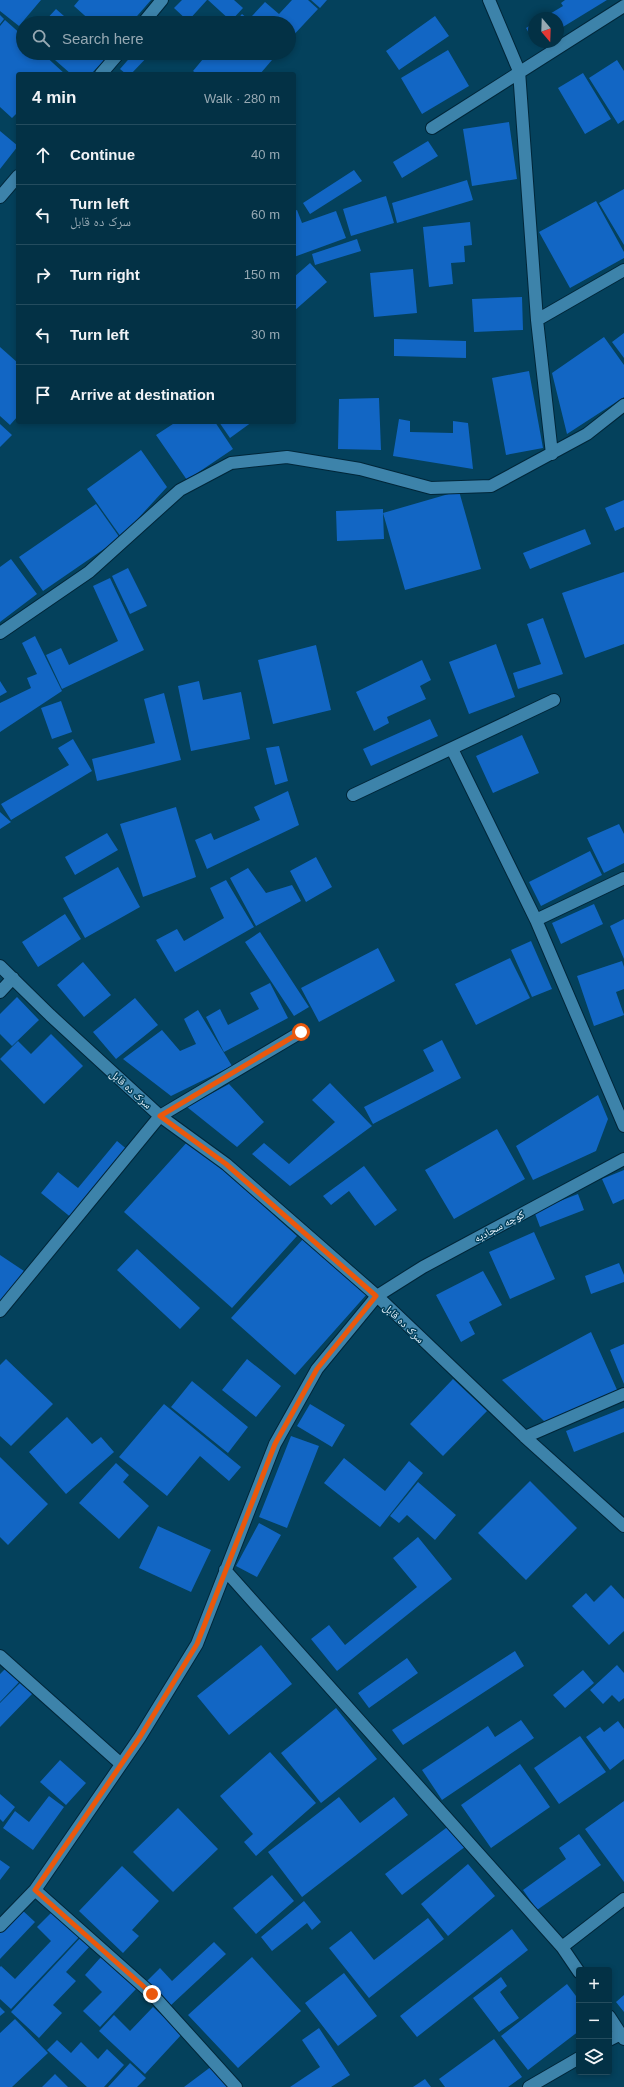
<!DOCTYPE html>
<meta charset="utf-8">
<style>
:root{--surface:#033145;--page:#0d394c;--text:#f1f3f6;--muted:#97a9b3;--line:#244c5e}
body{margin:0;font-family:Arial,"Noto Naskh Arabic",sans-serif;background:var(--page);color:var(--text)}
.controls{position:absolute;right:12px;bottom:12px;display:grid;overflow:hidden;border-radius:4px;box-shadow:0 2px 6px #0003}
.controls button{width:36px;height:36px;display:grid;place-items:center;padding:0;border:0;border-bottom:1px solid var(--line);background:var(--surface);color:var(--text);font:20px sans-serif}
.compass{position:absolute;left:528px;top:12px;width:36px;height:36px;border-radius:50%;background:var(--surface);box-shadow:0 2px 6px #0003;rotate:161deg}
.stop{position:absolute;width:12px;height:12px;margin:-9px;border:3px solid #ea580c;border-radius:50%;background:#fff}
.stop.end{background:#ea580c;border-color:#fff;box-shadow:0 1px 4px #0008}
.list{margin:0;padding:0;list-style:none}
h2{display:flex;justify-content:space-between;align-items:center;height:52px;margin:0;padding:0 16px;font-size:17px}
h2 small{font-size:13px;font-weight:400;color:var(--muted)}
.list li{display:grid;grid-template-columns:26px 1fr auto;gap:12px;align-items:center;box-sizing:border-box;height:60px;padding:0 16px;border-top:1px solid var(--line)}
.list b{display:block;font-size:15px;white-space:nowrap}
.list p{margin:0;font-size:13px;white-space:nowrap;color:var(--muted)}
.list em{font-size:13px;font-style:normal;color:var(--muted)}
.icon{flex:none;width:22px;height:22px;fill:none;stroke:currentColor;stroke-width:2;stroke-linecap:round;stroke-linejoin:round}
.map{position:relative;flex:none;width:624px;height:2087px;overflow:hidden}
.search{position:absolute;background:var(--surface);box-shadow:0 2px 6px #0003;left:16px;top:16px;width:280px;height:44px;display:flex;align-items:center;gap:10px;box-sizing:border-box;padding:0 14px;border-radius:22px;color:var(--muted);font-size:15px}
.panel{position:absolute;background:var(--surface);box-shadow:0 2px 6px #0003;left:16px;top:72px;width:280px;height:352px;border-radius:4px}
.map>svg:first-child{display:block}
.building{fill:#1266c4}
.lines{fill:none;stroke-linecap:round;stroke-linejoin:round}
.street-casing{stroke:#002639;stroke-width:14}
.street{stroke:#3d83aa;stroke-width:12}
.route{stroke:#ea580c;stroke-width:5}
.labels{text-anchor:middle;stroke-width:3;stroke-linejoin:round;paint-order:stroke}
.street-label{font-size:11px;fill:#e9f6ff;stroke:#04415c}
</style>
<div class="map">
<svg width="624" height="2087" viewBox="0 0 624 2087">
<rect width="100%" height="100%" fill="#04415c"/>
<!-- building -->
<path class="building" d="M0,0H41L19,26L0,11Z
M79,0H151L131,23H93L74,6Z
M182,0H207L188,21L174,8Z
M208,0H234L243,8L231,21Z
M292,0H308L318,9L289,40V23H260L252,16L265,2L279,14Z
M311,0H327L320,8Z
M565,0H607L558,30V18H543L563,6L561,3Z
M56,9L72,23H43Z
M242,14L253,23H234Z
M0,15L4,19L0,24Z
M435,16L449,36L399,70L386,51Z
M5,20L23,36V53H42L65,74H18V112L12,118L0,107V26Z
M534,23V42L526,28Z
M448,50L469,86L422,114L401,78Z
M47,53H105L108,56L91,74H71Z
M134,53H151L131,74H126L120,69Z
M208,53H278L260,74H197L193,71Z
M617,60L624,71V120L618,124L589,78Z
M583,73L611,119L585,134L558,88Z
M509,122L517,179L472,186L463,129Z
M0,131L18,146L0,169Z
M428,141L438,156L402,178L393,162Z
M354,170L362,181L310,214L303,203Z
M467,180L473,200L397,223L392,203Z
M624,189V245L599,203Z
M386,196L394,223L351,236L343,209Z
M596,201L624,252V258L570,288L539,232Z
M297,210L302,223L336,211L346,238L294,257V211Z
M470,222L472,245L464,246L465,262L451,263L453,284L429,287L423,227Z
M357,239L361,251L315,265L312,254Z
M310,263L327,282L294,311V277Z
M413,269L417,313L374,317L370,273Z
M522,297L523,330L474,332L472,299Z
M624,333V358L612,342Z
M604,337L624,365V397L567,434L552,373Z
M394,339L466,341V358L394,356Z
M0,347L18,363V416L10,425L0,416Z
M529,371L543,448L506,455L492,378Z
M379,398L381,450L338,449L339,399Z
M399,419L410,421V432L453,433V421L468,423L473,469L393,456Z
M176,422H215L233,449L187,480L156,435Z
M219,422H252L230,438Z
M0,424L12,435L0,447Z
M141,450L167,487L121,537L87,489Z
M459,491L481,569L405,590L383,513L384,539L337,541L336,511L383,509V513Z
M624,500V527L615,531L605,508Z
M96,504L120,538L43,591L19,557Z
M585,529L591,544L530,569L523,553Z
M11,559L37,594L0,622V567Z
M128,568L147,606L130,614L112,576Z
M624,572V644L585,658L562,593Z
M110,578L144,650L62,689L46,655L61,648L69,665L118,641L93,586Z
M543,618L563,674L518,689L513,673L541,664L527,624Z
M35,636L62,691L0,732V703L31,688L27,678L37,674L22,643Z
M496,644L515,697L469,714L449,662Z
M316,645L331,710L273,724L258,660Z
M422,660L431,680L420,686L426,699L387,717L389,723L374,731L356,692Z
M0,681L7,692L0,696Z
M199,681L203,700L241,692L250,739L191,751L178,686Z
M164,693L181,760L97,781L92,759L155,743L144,699Z
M61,701L72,732L52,739L41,708Z
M430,719L438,736L371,766L363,749Z
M522,735L539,773L493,793L476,756Z
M73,739L92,771L11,820L1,804L69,765L58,748Z
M279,746L288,781L275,785L266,748Z
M288,791L299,825L207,869L195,840L211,833L214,840L260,820L254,807Z
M176,807L196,877L143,897L120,824Z
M0,812L11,822L0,829Z
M619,824L624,834V863L604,873L587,838Z
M107,833L118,850L75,875L65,857Z
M590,851L602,875L541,906L529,882Z
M316,857L332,887L306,902L290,871Z
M118,867L140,907L85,938L63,898Z
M248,868L266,893L292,885L301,901L256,926L230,878Z
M226,880L254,927L175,972L156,940L177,929L184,941L224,918L210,888Z
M594,904L603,924L561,944L552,923Z
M65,914L81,939L38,967L22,942Z
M624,919V959L610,926Z
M260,932L309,1007L294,1016L245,942Z
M531,941L552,989L532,997L511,950Z
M378,948L395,981L319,1022L301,988Z
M510,958L530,998L476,1025L455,984Z
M622,961L624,967V989L616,992L624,1015L594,1026L577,976Z
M83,962L111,995L84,1017L57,985Z
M270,983L288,1018L224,1052L206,1017L220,1009L228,1025L259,1009L250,993Z
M17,997L39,1020L12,1046L0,1034V1014Z
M135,998L158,1025L116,1059L93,1032Z
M198,1010L232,1066L171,1096L123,1059L162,1030L180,1051L196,1044L184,1019Z
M51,1034L83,1066L44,1104L0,1059L18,1041L31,1054Z
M442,1040L461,1078L373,1124L364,1107L434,1071L423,1050Z
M330,1083L372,1126L290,1186L252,1154L264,1143L289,1164L335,1122L312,1100Z
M229,1084L264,1122L237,1147L187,1107Z
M598,1095L608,1119L596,1151L533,1180L516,1146Z
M497,1129L525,1179L454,1219L425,1170Z
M189,1140L297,1236L232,1308L124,1212Z
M117,1141L129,1151L73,1219L41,1193L58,1172L78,1188Z
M364,1166L397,1210L375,1226L349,1191L331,1205L323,1196Z
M624,1170V1199L613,1204L602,1179Z
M578,1194L584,1210L540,1227L534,1211Z
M534,1232L555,1279L510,1299L489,1252Z
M304,1238L367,1294L295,1375L231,1318Z
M137,1249L200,1308L180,1329L117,1270Z
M0,1255L24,1271L0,1306Z
M619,1263L624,1275V1282L591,1294L585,1276Z
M483,1271L502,1305L469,1322L475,1334L461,1342L436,1295Z
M591,1332L618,1392L545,1422L502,1380Z
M624,1344V1384L610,1350Z
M6,1359L53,1404L11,1446L0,1436V1365Z
M247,1359L281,1386L256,1417L222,1390Z
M453,1379L487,1411L443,1456L410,1424Z
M192,1381L248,1427L228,1453L171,1407Z
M164,1404L241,1467L229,1481L200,1456L167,1496L119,1457Z
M310,1404L345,1425L332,1447L297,1426Z
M624,1408V1432L574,1452L566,1431Z
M67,1417L92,1444L101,1437L114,1452L66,1494L29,1452Z
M291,1436L319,1446L287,1528L259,1517Z
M0,1457L48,1504L8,1545L0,1537Z
M344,1458L385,1491L409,1461L423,1473L380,1527L324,1483Z
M116,1463L129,1475L123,1482L149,1506L119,1539L79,1503Z
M530,1481L577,1528L526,1580L478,1533Z
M418,1482L456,1515L435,1540L407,1515L399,1523L390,1516Z
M259,1523L281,1535L257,1577L236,1566Z
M158,1526L211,1550L191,1592L139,1568Z
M418,1537L452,1579L337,1671L311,1639L329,1625L345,1645L417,1587L393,1558Z
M611,1585L624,1599V1631L609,1645L572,1606L586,1593L594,1602Z
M261,1645L292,1684L229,1735L197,1696Z
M515,1651L524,1666L403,1745L392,1730Z
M407,1658L418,1673L369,1708L358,1693Z
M617,1665L624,1673V1698L619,1702L612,1695L603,1704L590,1690Z
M7,1667L20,1681L0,1702V1674Z
M583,1670L594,1683L565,1708L553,1695Z
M22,1681L33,1693L0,1727V1703Z
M336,1708L377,1759L321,1803L281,1753Z
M521,1720L534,1738L442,1800L422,1770L488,1726L495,1737Z
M618,1721L624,1729V1759L610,1770L586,1737L600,1727L604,1732Z
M580,1736L606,1772L559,1804L534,1768Z
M270,1752L316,1803L256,1856L244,1842L253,1834L220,1796Z
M60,1760L86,1783L66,1805L40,1782Z
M520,1764L550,1807L491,1848L461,1805Z
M0,1794L15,1807L3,1822L0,1819Z
M49,1796L64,1807L33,1850L3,1828L15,1811L29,1822Z
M339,1797L360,1823L394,1797L408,1815L302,1897L268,1852Z
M624,1801V1882L585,1829Z
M178,1808L218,1849L173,1892L133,1852Z
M450,1825L466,1846L402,1895L385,1874Z
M579,1834L601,1865L537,1910L523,1890L566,1859L559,1848Z
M0,1860L10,1867L0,1880Z
M468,1864L495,1896L448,1936L421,1904Z
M122,1866L159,1901L132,1930L139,1936L123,1953L79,1911Z
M272,1875L294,1901L256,1934L233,1908Z
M304,1901L321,1922L312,1930L307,1923L272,1951L261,1937Z
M21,1909L35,1922L0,1959V1931Z
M54,1910L81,1935L11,2009L0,1999V1967L1,1966L15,1979L51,1941L37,1927Z
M428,1918L444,1939L369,1998L329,1948L351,1931L374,1960Z
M512,1929L528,1950L417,2037L400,2016Z
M82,1936L91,1945L66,1972L76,1981L53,2005L62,2013L39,2038L11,2012Z
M214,1942L226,1954L170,2006L147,1981L160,1968L172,1981Z
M101,1957L136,1989L100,2027L83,2011L102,1992L85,1975Z
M252,1957L301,2011L238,2068L188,2015Z
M344,1973L377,2016L338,2046L305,2003Z
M501,1977L507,1986L500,1992L519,2018L499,2032L473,1998Z
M567,1984L579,2000V2031L528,2070L501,2036Z
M624,1995V2012L616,2002Z
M0,2007L5,2012L0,2016Z
M153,2007L182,2034L145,2074L99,2031L114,2015L130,2031Z
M15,2019L48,2053L12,2087H0V2033Z
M319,2028L350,2075L331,2087H290L320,2067L302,2040Z
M494,2039L522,2077L508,2087H445L439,2079Z
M57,2040L71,2053L81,2042L98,2059L107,2049L124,2065L104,2087H87L47,2050Z
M130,2063L146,2078L137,2087H108Z
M212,2066L229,2087H184Z
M55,2074L68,2087H42Z
M425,2079L431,2087H413Z"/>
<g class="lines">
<defs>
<path id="street" d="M489,0L519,71L537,320L552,454
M143,23L162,0
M101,74L119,53
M432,128L624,6
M0,197L18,176
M537,320L624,270
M0,633L89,572L180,490L231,463L287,457L360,469L431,488L491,486L587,434L624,405
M452,749L536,920L624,1126
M353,795L554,700
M536,920L624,878
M0,966L50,1015L160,1116L226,1164L377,1296L525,1437L624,1526
M0,992L13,978
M0,1311L160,1116L301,1032
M525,1437L624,1394
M225,1570L562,1947L579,1972
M0,1656L121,1764
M35,1890L152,1994L236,2087
M0,1926L35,1890L140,1737L197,1644L275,1444L317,1369L377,1296L423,1267L624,1159
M562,1947L624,1899
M609,2016L624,2039
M609,2040L621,2034
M529,2087L579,2058"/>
</defs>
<!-- street casing -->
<use href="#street" class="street-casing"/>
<!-- street -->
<use href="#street" class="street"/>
</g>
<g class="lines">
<!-- route -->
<path class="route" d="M152,1994L35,1890L140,1737L197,1644L275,1444L317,1369L376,1296L226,1164L160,1116L301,1032"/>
</g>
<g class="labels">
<!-- street labels -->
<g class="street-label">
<text transform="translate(131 1089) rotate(42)" y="4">سرک ده قابل</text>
<text transform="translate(499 1226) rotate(-28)" y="4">کوچه سجادیه</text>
<text transform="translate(404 1323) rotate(44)" y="4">سرک ده قابل</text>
</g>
</g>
</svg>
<div class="controls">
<button>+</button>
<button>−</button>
<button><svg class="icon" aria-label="layers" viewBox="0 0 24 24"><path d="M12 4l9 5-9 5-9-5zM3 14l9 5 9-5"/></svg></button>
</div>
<svg class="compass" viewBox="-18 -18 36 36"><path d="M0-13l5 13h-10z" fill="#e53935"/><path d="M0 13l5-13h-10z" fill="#97a9b3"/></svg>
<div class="stop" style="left:301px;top:1032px"></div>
<div class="stop end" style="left:152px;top:1994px"></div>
<div class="search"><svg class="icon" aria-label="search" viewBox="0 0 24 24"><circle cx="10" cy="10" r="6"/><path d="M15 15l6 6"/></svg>Search here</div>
<section class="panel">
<h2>4 min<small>Walk · 280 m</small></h2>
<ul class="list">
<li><svg class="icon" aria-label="ahead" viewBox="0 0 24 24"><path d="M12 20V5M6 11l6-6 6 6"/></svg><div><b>Continue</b></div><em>40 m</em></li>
<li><svg class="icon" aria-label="left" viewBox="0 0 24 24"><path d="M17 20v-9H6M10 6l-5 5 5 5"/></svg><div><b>Turn left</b><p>سرک ده قابل</p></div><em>60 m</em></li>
<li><svg class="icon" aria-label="right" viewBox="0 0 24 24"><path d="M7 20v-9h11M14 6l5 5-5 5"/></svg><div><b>Turn right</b></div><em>150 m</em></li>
<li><svg class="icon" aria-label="left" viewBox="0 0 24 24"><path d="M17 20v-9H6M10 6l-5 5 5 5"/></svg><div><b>Turn left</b></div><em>30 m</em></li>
<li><svg class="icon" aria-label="arrive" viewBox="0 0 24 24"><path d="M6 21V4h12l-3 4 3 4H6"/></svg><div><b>Arrive at destination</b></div></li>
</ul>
</section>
</div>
